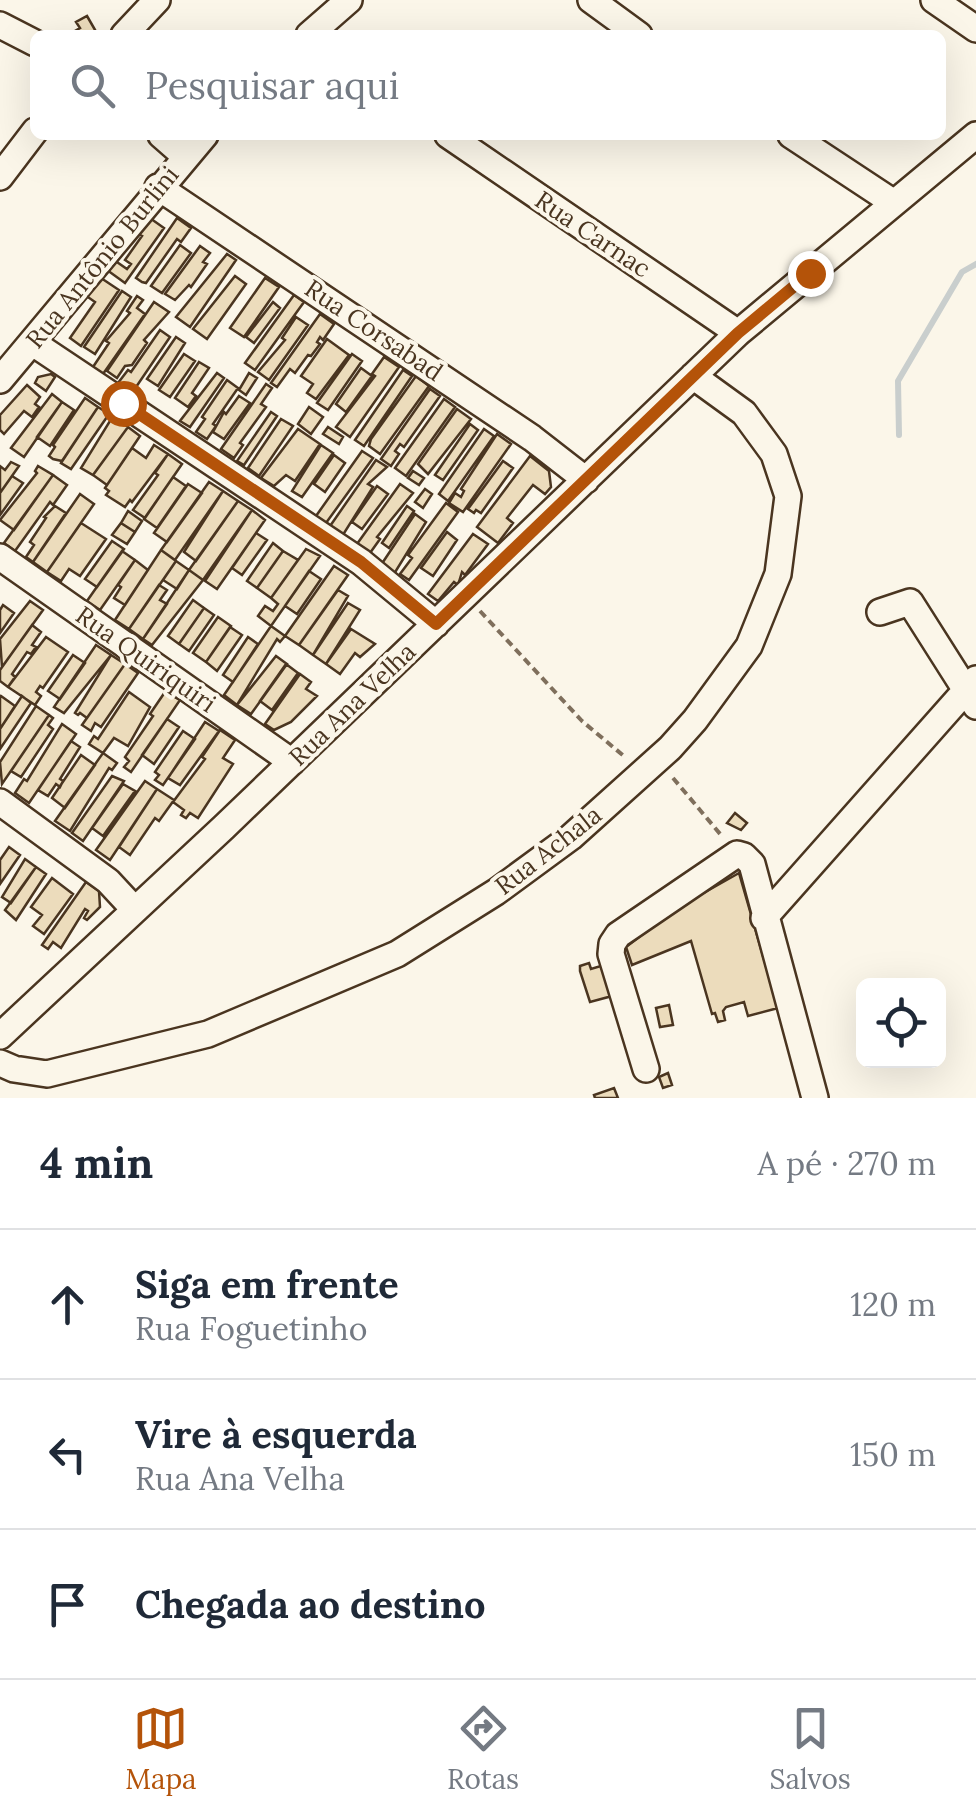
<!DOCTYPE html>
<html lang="pt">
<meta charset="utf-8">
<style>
:root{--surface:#fff;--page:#f6f6f7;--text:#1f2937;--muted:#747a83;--line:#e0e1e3;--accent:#b45309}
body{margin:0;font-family:Lora,serif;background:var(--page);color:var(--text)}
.controls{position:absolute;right:30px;bottom:30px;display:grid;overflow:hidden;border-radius:15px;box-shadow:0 10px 40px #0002}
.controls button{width:90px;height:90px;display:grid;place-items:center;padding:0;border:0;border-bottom:2px solid var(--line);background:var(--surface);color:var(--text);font:50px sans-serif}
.stop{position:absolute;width:30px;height:30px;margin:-22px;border:8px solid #b45309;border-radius:50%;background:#fff}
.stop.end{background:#b45309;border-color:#fff;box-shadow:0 2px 10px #0008}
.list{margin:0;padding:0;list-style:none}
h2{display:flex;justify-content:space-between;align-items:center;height:130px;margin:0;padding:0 40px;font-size:42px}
h2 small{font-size:32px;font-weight:400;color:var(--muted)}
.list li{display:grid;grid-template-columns:65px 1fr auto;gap:30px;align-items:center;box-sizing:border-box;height:150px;padding:0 40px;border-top:2px solid var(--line)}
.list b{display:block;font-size:38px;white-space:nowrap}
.list p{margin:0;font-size:32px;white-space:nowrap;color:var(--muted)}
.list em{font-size:32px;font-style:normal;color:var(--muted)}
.icon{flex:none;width:55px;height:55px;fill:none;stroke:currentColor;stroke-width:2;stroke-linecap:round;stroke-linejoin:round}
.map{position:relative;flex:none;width:976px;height:1098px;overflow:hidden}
.search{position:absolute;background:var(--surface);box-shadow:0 10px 40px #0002;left:30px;right:30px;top:30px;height:110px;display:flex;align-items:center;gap:25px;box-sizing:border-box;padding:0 35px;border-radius:15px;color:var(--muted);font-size:38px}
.sheet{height:580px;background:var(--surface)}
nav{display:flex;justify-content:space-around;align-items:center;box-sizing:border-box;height:140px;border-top:2px solid var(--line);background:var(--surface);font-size:28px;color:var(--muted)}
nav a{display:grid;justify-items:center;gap:5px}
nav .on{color:var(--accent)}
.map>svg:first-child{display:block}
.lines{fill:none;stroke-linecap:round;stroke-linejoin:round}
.stream{stroke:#c9cecd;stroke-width:6}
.building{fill:#ecdcbc;stroke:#4a3520;stroke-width:2.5}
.minor-casing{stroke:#4a3520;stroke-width:30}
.path{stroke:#7f6f5c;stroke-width:4;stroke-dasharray:8 5;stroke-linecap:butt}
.minor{stroke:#fbf6e9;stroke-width:25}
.route{stroke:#b45309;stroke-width:12}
.labels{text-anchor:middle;stroke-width:8;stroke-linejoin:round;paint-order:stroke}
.street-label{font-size:25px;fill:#4a3520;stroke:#fbf6e9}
</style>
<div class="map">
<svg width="976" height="1098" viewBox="0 0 976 1098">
<rect width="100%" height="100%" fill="#fbf6e9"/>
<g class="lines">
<!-- stream -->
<path class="stream" d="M899,435L898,381L962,272L976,264"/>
</g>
<!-- building -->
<path class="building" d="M87,16L98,35H68L80,28L76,22Z
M147,216L164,228L125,283L107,270L114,260L127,269L131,264L125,260L142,236L136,233Z
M177,218L191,228L181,242L177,239L146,283L142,282L136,278Z
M180,245L191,253L162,293L151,286Z
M200,246L210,253L203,262L207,264L191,287L189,285L175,300L165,294Z
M227,254L236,260L190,327L176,317Z
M98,276L119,290L81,346L70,338L95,302L85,295Z
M235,276L246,284L207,339L193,329Z
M265,278L279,287L244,337L230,328Z
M122,291L131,297L95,354L84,347Z
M294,295L304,302L255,370L245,363Z
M137,296L143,300L137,308L145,314L103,374L93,367L109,343L106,341L130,313L127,311Z
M154,302L169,312L144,340L147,343L132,365L125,366L117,378L107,371Z
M273,302L280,308L254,343L246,337Z
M320,314L334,324L323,340L320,337L317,342L320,344L311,356L308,355L295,373L290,369L277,387L271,383Z
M296,317L308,325L269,380L258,372L285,340L282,338Z
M160,330L170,337L132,393L118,383L128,370L131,372Z
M176,337L185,343L158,386L147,379Z
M327,339L349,355L316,399L307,393L313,384L301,376Z
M184,354L195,361L170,397L159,390Z
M352,354L362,361L328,410L317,403Z
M384,357L399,367L350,437L336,427L375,376L372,374Z
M199,362L209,368L192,393L196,396L188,407L175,398Z
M361,368L372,376L346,412L336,404Z
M403,370L412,376L364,446L355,440Z
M217,373L224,378L190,427L180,421Z
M249,373L257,378L246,395L239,390Z
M51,374L55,377L46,391L35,383L38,377Z
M416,376L429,386L380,454L369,446L371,439Z
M227,380L238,388L213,424L216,426L207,439L196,432L205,419L202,417Z
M266,384L272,388L261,404L266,407L240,443L243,445L234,458L221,449Z
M27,385L40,397L35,404L39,407L32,417L24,411L4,434L0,430V415Z
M430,389L440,396L404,447L400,444L395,451L399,454L391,466L381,459Z
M52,394L62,402L24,457L11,448Z
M239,396L250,403L224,439L213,432L224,412L226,414Z
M85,398L98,407L62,461L53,459L49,456L55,447L53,445Z
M444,399L455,407L406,476L395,468Z
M62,402L74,410L50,446L37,437Z
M98,407L109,414L71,469L61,463Z
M309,407L323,417L311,434L298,424Z
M457,409L471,419L428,474L418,464Z
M271,412L277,416L244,465L237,461Z
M113,416L128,427L93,475L81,468Z
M281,419L293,426L259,476L248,468Z
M470,424L478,430L443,480L435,475Z
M128,427L140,436L107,485L93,475Z
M328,427L343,437L339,444L323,434Z
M298,429L320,444L295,481L286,475L274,486L261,478Z
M484,429L494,436L448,501L439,494Z
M497,434L511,444L463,512L449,503L455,493L461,497L464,491L461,489Z
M154,445L168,454L132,502L130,500L125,507L106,495L109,491L105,488L132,448L146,458Z
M321,445L333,453L302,497L292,491Z
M362,451L373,458L326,523L316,516Z
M168,454L182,464L145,518L133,510L158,475L155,473Z
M334,455L345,463L325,492L314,484Z
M530,456L549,471L551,487L545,494L533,485L507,518L513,523L498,543L477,527Z
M376,460L387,467L368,484L373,487L341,538L328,529Z
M503,461L513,468L481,513L476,510L474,513L468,509Z
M11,462L19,466L0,493V466L5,470Z
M38,466L53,475L14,530L0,520L37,473L35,471Z
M413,471L424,478L419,485L408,478Z
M53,475L67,485L53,505L50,502L15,551L4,543Z
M12,476L23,483L0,515V493Z
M173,477L186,486L157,528L144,519Z
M209,482L223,491L175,560L161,550Z
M188,484L202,493L167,542L154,533Z
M400,484L413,493L377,537L380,539L370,553L357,544Z
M377,486L388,494L362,529L352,522Z
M425,489L432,494L423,508L415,502Z
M223,491L238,501L196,561L184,552Z
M80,494L94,504L47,572L33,562Z
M238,501L252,510L203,580L189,570Z
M446,503L458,512L409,580L400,574L412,558L408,555Z
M55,506L66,513L33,562L26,557L34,545L30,542L46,518L44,517Z
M407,506L414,511L389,548L382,543Z
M252,510L265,520L217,589L205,581Z
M128,511L142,521L135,532L121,523Z
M415,514L426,522L394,574L381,565Z
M81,523L106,539L80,576L69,569L61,581L47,572Z
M121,523L135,532L127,544L112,535Z
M447,532L457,540L433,576L421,568Z
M256,533L267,540L242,575L232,568Z
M473,534L488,544L465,575L462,572L458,585L454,582L438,601L428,594Z
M112,541L124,549L97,587L85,579Z
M273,543L283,551L257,588L247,581Z
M306,549L320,556L271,626L258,616L265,606L273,611L278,604L271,598Z
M161,550L176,561L129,629L115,620Z
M122,551L135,560L100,610L87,601Z
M283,551L298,560L271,598L257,588Z
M135,560L148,570L125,605L114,598L121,587L118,585Z
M176,561L189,570L177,589L163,580Z
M334,566L348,575L299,645L285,636Z
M189,570L203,580L152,645L143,639Z
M309,571L321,579L297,614L285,606Z
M159,585L167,590L160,600L167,604L143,639L129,629Z
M338,590L348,596L313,655L299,645Z
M193,600L204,608L179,644L168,636Z
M30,601L43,610L2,667L0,639Z
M348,603L360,610L326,664L313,655Z
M3,605L14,613L0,633V610Z
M204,608L214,615L189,651L179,644Z
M218,617L231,626L206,662L193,653Z
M32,625L41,632L32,645L36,647L31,654L27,652L12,674L15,677L8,687L0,681V670Z
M271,626L285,636L280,642L277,639L237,705L224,695Z
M230,627L242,635L217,671L206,662Z
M351,629L375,644L360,657L355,653L340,674L326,664Z
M46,637L68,652L43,688L40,686L36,692L41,696L35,705L8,687Z
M248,637L258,644L233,682L223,675Z
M96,645L111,655L64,713L54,707Z
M73,655L85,663L60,699L48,691Z
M111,655L125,664L87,718L80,713L78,715L75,713Z
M276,656L287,664L251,714L237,705Z
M125,664L138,673L101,727L95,723L91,731L82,725Z
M286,664L298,673L272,710L260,701Z
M300,674L311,682L306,689L317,696L291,722L274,730L265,724Z
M129,692L150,707L128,746L114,738L103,753L89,744L94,736L98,739Z
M165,692L180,700L131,772L124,767L129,761L125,757L153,716L150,714Z
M1,696L15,706L0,729V698Z
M22,696L31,703L0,749V729Z
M36,706L49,715L2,784L0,762Z
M49,715L53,718L48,725L53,729L21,777L11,771Z
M167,719L179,727L154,764L142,755Z
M205,722L219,731L180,785L168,778Z
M62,724L76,734L29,803L15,793L24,779L27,781Z
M220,730L235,740L223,758L233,764L198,818L190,813L186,818L181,815L184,810L173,802L205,759L202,757Z
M183,731L195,739L163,785L155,780L159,775L155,772Z
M71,741L80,747L60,779L63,781L60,787L56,784L48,796L38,790Z
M103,753L117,763L112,770L109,768L70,831L55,821Z
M81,755L95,765L65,808L52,798Z
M112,776L124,781L83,841L72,833Z
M145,781L157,789L110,860L96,850Z
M123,784L135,791L103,836L92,828Z
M157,789L174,800L159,821L155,818L130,855L119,847Z
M735,813L747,823L741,830L727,823Z
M9,847L20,855L0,884V860Z
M25,859L36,867L11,903L2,897Z
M36,867L46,874L16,920L5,910Z
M739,873L778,1008L748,1016L744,1002L726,1007L723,1011L725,1020L718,1022L715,1013L712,1014L691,941L632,965L626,947L677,908Z
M52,878L73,894L44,934L33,926L42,915L31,907Z
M86,882L99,891L100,907L87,920L84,918L88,911L85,909L61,948L53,942L48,949L42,945Z
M589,963L591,969L604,965L612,996L590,1002L580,971V966Z
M669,1005L673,1025L660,1027L656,1008Z
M668,1073L672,1085L663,1088L659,1077Z
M614,1088L618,1098H595L594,1095Z"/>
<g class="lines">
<defs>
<path id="minor" d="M591,0L639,35
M934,0L976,29
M0,25L35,43
M124,35L157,0
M309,35L349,0
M161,135L185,156
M448,135L738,333
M791,135L894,203
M0,177L35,131
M158,187L532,438L586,480
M33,343L361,562L436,624
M0,380L205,135
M0,557L292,762
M880,612L910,602L976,706
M0,802L108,881L134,909
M764,918L976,679
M0,1036L224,827L738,333L976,135
M0,1063L14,1069L47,1074L208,1034L397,954L496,892L571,837L670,748L695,720L749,646L778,574L788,496L774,454L744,413L693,376
M646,1069L611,954L612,944L618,935L737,854L744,856L752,864L815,1098"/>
</defs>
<!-- minor casing -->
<use href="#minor" class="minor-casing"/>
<!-- path -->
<path class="path" d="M480,611L582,721L625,757
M673,778L721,835"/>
<!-- minor -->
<use href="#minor" class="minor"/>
</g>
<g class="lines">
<!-- route -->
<path class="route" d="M123,403L361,562L436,624L738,333L810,273"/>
</g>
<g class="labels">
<!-- street labels -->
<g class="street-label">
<text transform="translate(593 234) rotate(34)" y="9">Rua Carnac</text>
<text transform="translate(102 257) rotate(-51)" y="9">Rua Antônio Burlini</text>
<text transform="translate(374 330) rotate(34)" y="9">Rua Corsabad</text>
<text transform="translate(146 659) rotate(35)" y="9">Rua Quiriquiri</text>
<text transform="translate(352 704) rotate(-44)" y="9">Rua Ana Velha</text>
<text transform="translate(548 850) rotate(-38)" y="9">Rua Achala</text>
</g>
</g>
</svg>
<div class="controls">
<button><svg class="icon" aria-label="locate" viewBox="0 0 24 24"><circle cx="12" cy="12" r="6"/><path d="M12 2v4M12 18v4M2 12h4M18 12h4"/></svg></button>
</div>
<div class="stop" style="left:123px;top:403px"></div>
<div class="stop end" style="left:810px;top:273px"></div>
<div class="search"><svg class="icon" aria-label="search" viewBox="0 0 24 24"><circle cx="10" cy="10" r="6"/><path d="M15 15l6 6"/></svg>Pesquisar aqui</div>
</div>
<section class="sheet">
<h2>4 min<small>A pé · 270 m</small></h2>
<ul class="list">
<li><svg class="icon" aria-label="ahead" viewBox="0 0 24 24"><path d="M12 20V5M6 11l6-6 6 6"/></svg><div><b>Siga em frente</b><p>Rua Foguetinho</p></div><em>120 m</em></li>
<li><svg class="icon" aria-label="left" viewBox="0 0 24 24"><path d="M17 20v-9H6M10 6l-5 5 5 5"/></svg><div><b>Vire à esquerda</b><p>Rua Ana Velha</p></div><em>150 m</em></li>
<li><svg class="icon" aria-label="arrive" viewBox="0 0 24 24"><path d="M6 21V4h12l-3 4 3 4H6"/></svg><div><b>Chegada ao destino</b></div></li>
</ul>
</section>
<nav>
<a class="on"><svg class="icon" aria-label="map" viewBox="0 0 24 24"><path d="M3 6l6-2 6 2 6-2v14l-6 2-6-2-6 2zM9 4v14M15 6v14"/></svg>Mapa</a>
<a><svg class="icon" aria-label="directions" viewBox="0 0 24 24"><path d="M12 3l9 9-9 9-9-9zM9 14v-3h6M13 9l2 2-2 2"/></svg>Rotas</a>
<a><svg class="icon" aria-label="saved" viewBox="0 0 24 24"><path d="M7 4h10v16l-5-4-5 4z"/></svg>Salvos</a>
</nav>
